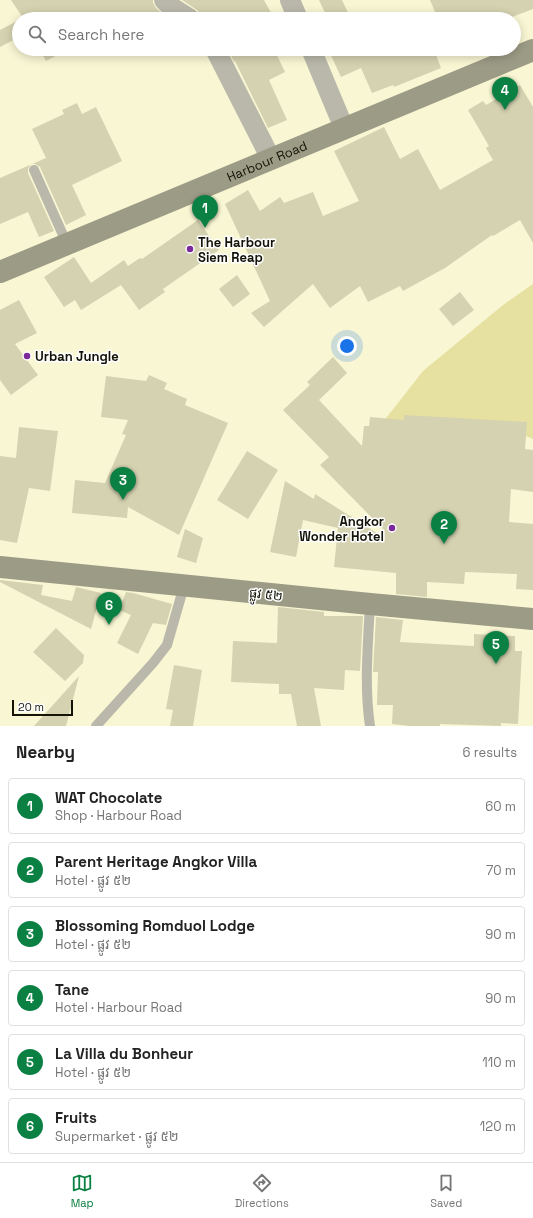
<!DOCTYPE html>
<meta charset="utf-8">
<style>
:root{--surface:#fff;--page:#f2f2f2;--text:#222;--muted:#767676;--line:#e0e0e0;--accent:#0b8043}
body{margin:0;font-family:"Space Grotesk","Noto Sans Khmer",sans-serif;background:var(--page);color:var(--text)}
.scale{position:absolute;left:12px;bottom:10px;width:61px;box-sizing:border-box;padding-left:4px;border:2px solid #141307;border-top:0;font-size:11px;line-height:14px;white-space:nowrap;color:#141307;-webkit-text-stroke:3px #fff;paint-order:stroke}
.you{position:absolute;left:347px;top:346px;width:14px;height:14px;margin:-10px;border:3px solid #fff;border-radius:50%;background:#1a73e8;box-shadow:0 0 0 6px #1a73e833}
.badge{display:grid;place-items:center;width:26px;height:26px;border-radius:50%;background:var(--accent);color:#fff;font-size:13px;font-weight:700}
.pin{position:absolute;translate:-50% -33px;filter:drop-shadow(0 1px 2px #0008)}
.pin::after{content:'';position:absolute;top:21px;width:14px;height:12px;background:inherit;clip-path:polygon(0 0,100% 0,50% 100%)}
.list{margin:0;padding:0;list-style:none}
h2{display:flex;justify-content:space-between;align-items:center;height:52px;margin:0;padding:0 16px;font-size:17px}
h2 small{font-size:13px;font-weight:400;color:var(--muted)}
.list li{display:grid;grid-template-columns:26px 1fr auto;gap:12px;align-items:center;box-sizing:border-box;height:56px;margin:0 8px 8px;padding:0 8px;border:1px solid var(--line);border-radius:4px}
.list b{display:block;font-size:15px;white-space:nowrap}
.list p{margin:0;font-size:13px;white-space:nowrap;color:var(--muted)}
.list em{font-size:13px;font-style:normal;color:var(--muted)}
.icon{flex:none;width:22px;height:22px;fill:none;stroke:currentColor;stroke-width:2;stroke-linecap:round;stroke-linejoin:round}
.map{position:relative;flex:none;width:533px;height:726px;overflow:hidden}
.search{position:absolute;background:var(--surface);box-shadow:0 2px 10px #0003;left:12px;right:12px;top:12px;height:44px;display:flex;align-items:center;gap:10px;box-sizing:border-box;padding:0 14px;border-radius:22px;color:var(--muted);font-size:15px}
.sheet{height:436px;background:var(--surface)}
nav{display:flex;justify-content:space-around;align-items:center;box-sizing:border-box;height:56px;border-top:1px solid var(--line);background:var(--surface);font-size:11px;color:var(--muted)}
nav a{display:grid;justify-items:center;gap:2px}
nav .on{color:var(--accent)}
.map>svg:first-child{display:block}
.green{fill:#e6e1a0}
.building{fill:#d4d2b0}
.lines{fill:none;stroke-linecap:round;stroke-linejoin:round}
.lane{stroke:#b9b8aa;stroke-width:10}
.street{stroke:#b9b8aa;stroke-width:20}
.secondary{stroke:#9c9b85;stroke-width:22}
.poi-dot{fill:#7a299a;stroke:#fff;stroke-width:1.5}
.labels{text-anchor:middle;stroke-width:3;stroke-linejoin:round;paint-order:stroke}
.street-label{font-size:13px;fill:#141307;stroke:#fff}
.poi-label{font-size:13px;font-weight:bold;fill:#141307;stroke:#fff;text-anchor:start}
</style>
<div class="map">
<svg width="533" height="726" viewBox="0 0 533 726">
<rect width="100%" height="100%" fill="#f8f6d3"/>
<!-- green -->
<path class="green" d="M533,284V439L514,431H376L423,371L503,305Z"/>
<!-- building -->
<path class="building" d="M11,0H153V3L156,8L169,19H21L23,18Z
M182,0H264L274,18L277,17L278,19H201L200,13L197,10Z
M319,0H342L351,19H328Z
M430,0H533V9L507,19H438Z
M19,20V37L0,47V30Z
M39,49H64L65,51L46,61Z
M228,49H274L285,72L269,80L287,120L268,128L235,61L234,62Z
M328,49H422L425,56L435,52L441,68L394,87L393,85L372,93L361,68L341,77Z
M520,85L533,107V243L520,220L493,236L492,235L445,268L403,291L400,286L368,302L360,286L330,308L313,284L264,327L251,313L270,301L225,204L248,190L260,211L280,197L284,203L313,192L323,216L359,201L334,151L384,127L400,159L418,149L440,190L493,160L486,148L489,146L468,110L483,101L486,105Z
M77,103L82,114L96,107L122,161L72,185L86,215L66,225L40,167L35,164H31L28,169V173L54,231L39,237L28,212L0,224V178L46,158L32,129L64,114L62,110Z
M198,220L219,250L163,289L165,292L139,310L121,285L81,310L75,300L64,307L44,277L74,257L91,283L124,260L128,266L140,258L142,259Z
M237,275L250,294L233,307L219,289Z
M460,292L474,310L453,326L439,309Z
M19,300L37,333L15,344L38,375L11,395L0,380V310Z
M333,357L347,373L319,400L362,446L364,426H369L370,417L404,420V415L527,422L525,449L533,450V492L511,489L509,522L533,524V590L516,589L517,574L465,572L464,584L427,582V597L396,594V573L334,567L338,528L303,520L296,557L270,552L285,481L314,499L315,494L380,535L384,530L320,465L329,457L283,410L310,385L307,382Z
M149,375L167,383L164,389L187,399L185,405L228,423L179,535L128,507L127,518L72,513L75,480L105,483L126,435L122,434L128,420L101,417L106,376L146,381Z
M19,427L58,431L50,491L29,488L17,543L0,540V456L16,458Z
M247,451L278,470L248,519L217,500Z
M185,529L203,538L196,563L177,557Z
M0,580L43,585L41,595L72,601L76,587L101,593L91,629L0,582Z
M126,592L133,593L172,604L166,625L153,623L138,654L117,643L131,615L119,610Z
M278,607L324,612V616H363L360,671L345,670L344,690L314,688L321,726H297L291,694H279V684L231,682L233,641L277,643Z
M376,617L403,620L400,642L474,646V634L515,636V651H522L518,724L501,723V726L440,724V726H410L392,724L393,705H377L378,672H373Z
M56,628L84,655L83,663L65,681L33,652Z
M174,665L202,670L193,726H170L173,710L166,709Z
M79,676L66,726H34Z"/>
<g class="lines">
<!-- lane -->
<path class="lane" d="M34,170L67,244
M370,604C368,645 364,685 370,726
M96,726L153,663L167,645L184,586"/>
<!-- street -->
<path class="street" d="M164,0L170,6L190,19
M290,0L298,19
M215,49L271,159
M311,49L344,128"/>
<!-- secondary -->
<g class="secondary">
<path id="s1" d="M0,272L533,50"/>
<path d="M0,567L370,604L533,619"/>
</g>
</g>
<!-- markers -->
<g class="poi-dot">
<circle cx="190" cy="249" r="4"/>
<circle cx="27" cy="356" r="4"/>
<circle cx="392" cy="528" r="4"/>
</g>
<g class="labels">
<!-- street labels -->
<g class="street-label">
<text dy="5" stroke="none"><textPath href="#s1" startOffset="289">Harbour Road</textPath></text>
<text transform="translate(266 594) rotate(6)" y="5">ផ្លូវ ៥២</text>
</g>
<!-- poi labels -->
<g class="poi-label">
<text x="198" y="247">The Harbour<tspan x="198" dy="15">Siem Reap</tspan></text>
<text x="35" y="361">Urban Jungle</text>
<text x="384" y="526" text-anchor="end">Angkor<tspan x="384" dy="15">Wonder Hotel</tspan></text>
</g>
</g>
</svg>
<div class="scale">20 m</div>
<div class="you"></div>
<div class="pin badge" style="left:205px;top:228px">1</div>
<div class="pin badge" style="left:444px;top:544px">2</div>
<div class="pin badge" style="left:123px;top:500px">3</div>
<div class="pin badge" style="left:505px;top:110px">4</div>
<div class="pin badge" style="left:496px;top:664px">5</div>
<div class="pin badge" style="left:109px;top:625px">6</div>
<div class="search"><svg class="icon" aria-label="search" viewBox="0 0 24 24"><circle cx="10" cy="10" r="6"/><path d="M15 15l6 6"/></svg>Search here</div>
</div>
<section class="sheet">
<h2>Nearby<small>6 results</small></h2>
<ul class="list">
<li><span class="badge">1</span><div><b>WAT Chocolate</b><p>Shop · Harbour Road</p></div><em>60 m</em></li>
<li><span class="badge">2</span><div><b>Parent Heritage Angkor Villa</b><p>Hotel · ផ្លូវ ៥២</p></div><em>70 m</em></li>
<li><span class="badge">3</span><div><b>Blossoming Romduol Lodge</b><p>Hotel · ផ្លូវ ៥២</p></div><em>90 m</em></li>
<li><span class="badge">4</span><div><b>Tane</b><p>Hotel · Harbour Road</p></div><em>90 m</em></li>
<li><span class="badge">5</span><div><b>La Villa du Bonheur</b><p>Hotel · ផ្លូវ ៥២</p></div><em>110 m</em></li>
<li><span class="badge">6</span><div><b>Fruits</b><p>Supermarket · ផ្លូវ ៥២</p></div><em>120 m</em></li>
</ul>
</section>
<nav>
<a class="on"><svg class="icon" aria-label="map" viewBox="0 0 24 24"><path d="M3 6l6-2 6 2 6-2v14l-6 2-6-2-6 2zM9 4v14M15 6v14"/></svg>Map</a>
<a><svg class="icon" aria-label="directions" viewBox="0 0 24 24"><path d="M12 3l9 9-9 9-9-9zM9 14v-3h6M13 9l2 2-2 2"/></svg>Directions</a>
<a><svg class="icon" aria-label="saved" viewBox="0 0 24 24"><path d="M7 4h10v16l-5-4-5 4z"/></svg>Saved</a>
</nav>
